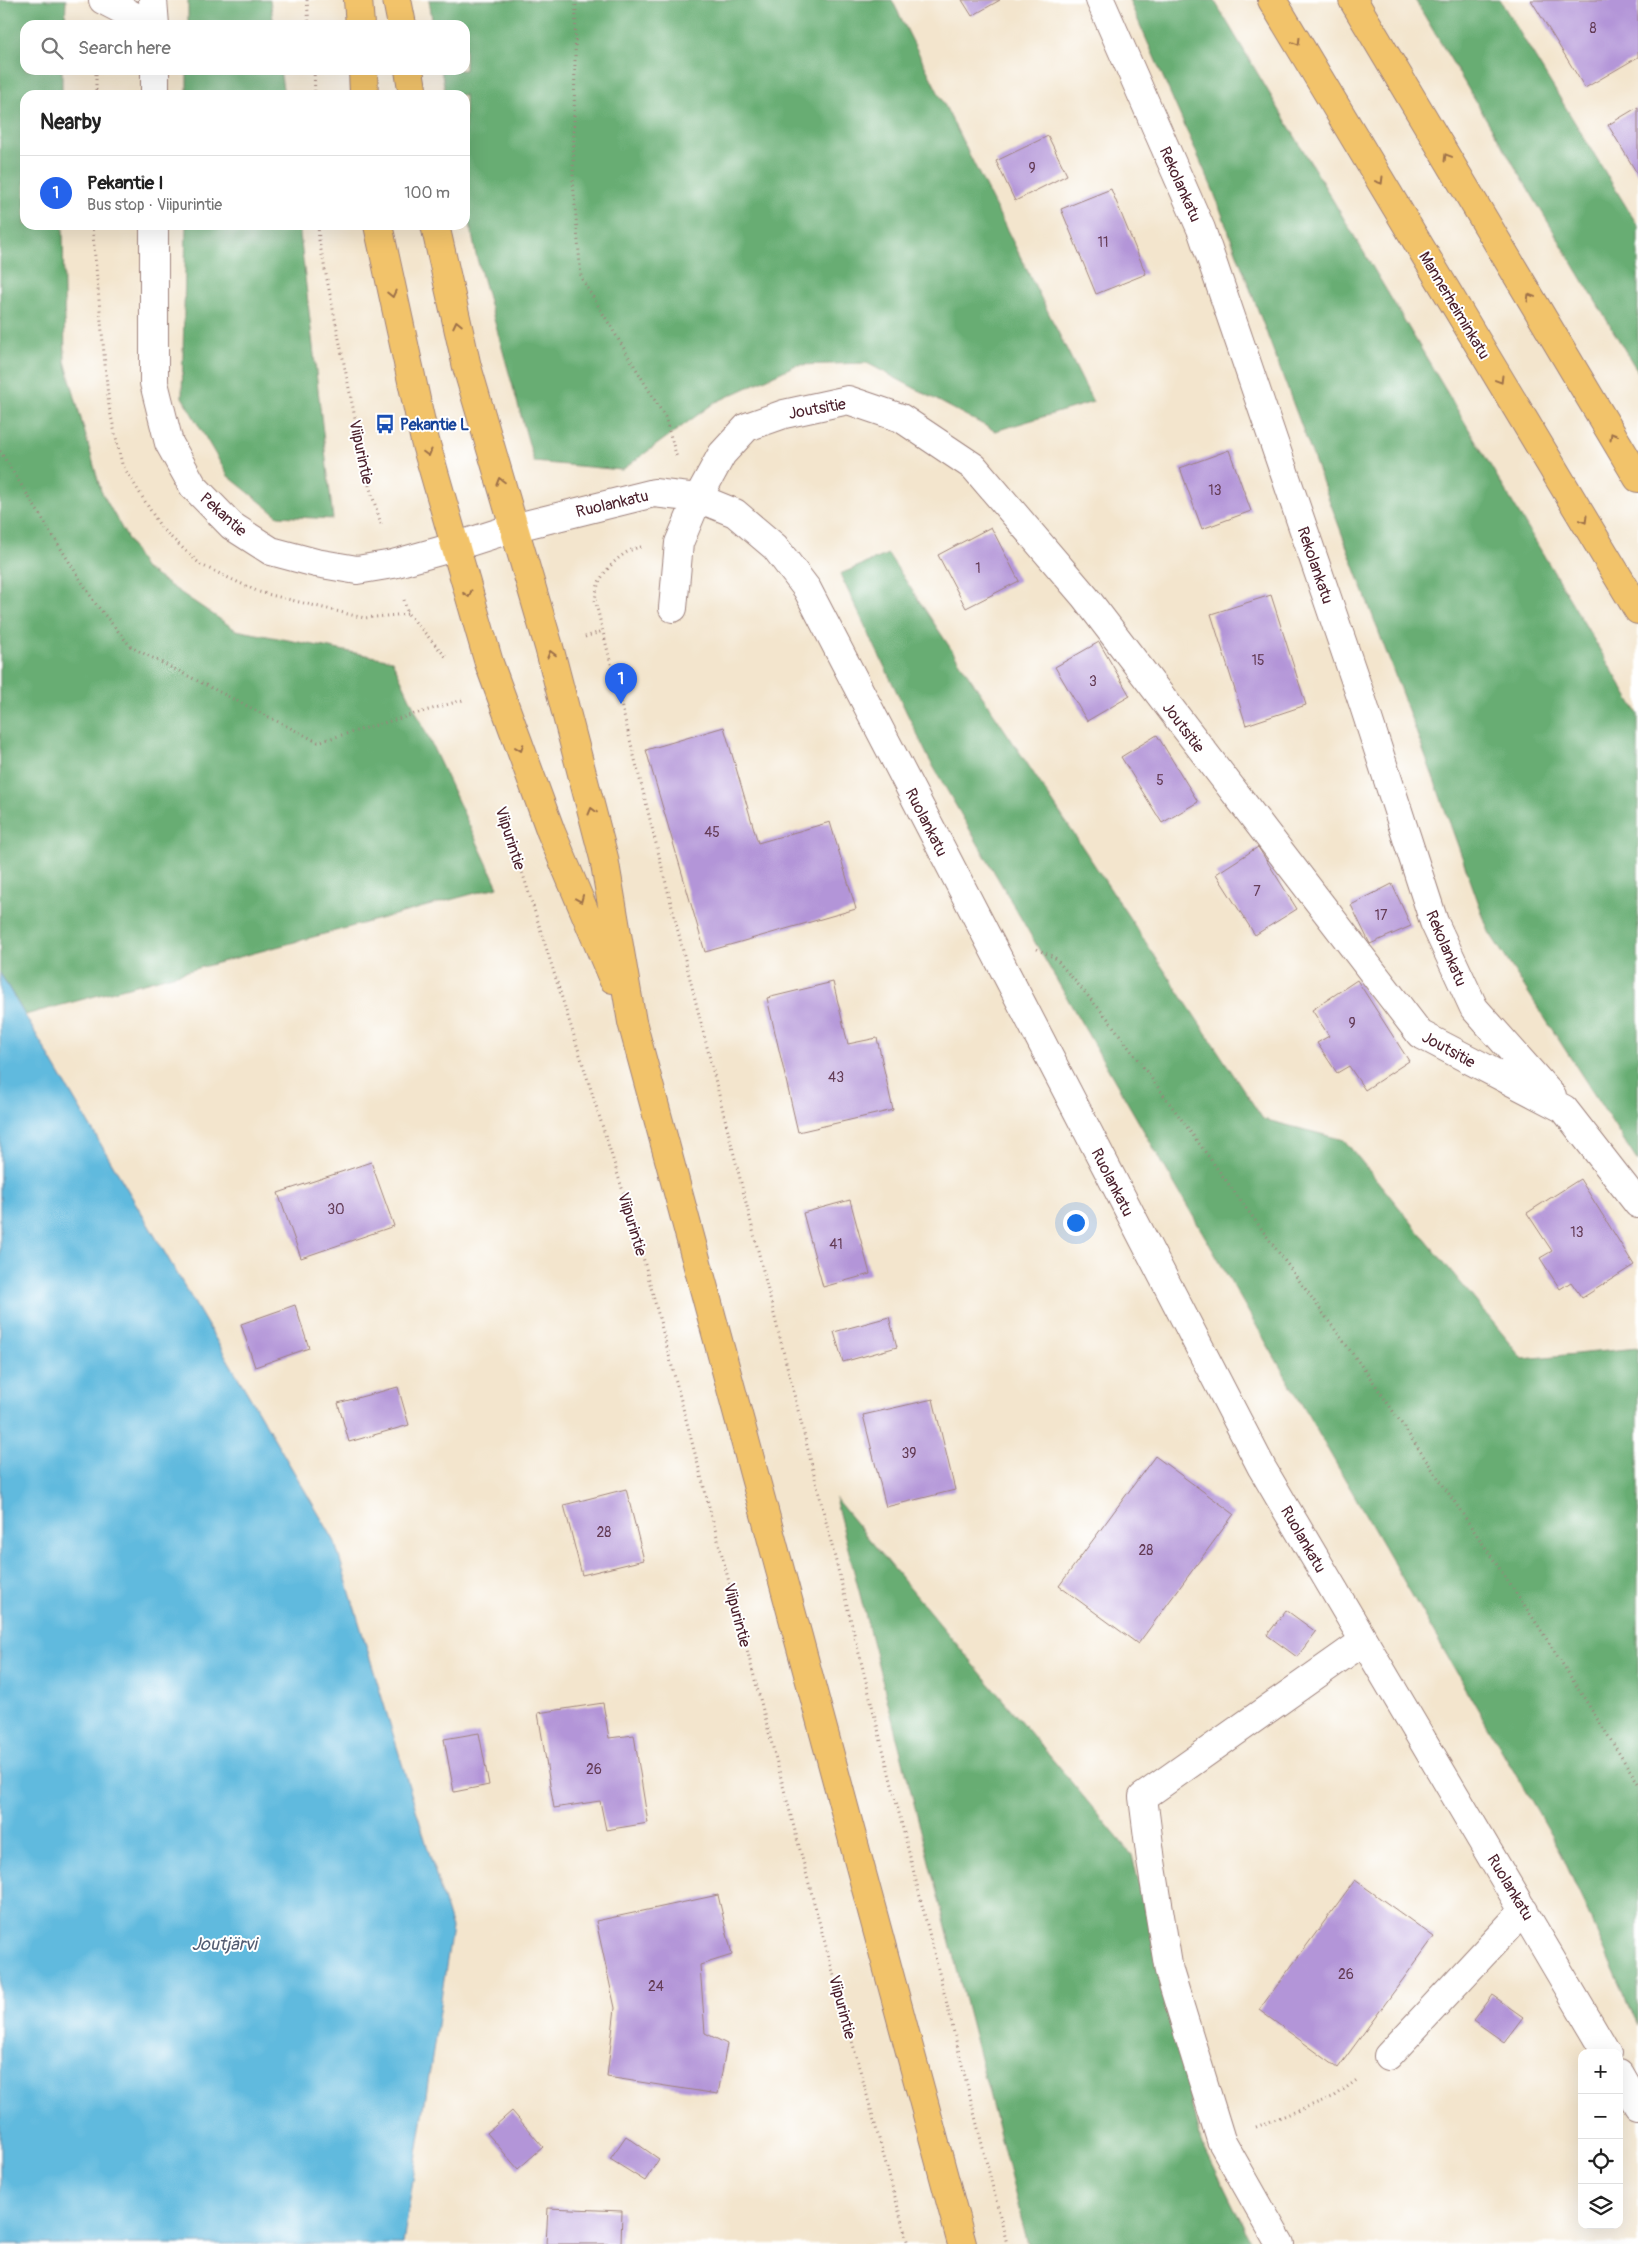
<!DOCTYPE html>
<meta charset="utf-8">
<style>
:root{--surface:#fff;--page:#f6f6f6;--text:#222;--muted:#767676;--line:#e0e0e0;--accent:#2563eb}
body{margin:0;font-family:Pangolin,sans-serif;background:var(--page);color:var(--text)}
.controls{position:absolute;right:15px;bottom:15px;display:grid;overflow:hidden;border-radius:10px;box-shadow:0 5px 20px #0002}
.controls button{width:45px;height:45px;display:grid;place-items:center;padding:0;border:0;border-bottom:1px solid var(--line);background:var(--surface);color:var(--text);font:25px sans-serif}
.you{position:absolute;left:1075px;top:1222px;width:18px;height:18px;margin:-12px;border:4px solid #fff;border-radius:50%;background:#1a73e8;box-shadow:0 0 0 8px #1a73e833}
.badge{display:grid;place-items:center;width:32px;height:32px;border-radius:50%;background:var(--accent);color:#fff;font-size:16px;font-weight:700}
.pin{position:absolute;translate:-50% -41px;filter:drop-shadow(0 1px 2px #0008)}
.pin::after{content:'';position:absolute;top:26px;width:18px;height:15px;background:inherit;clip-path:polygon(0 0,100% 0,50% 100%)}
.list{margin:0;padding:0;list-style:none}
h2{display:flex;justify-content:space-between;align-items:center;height:65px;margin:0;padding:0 20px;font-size:21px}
h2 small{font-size:16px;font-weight:400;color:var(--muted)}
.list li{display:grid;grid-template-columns:32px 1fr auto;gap:15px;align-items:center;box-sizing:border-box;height:75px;padding:0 20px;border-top:1px solid var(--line)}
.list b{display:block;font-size:19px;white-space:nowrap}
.list p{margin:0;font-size:16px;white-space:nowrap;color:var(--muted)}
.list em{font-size:16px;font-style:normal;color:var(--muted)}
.icon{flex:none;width:28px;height:28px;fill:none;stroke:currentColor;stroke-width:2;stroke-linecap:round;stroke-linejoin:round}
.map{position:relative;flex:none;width:1638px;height:2244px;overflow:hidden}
.search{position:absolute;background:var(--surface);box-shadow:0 5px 20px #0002;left:20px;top:20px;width:450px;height:55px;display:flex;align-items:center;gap:12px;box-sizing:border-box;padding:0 18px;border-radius:15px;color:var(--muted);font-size:19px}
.panel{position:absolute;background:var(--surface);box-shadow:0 5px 20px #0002;left:20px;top:90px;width:450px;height:140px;border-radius:15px}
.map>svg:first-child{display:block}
.forest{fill:#67ad73;stroke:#58664f}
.water{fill:#61bade;stroke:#566c84}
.building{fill:#b395d8}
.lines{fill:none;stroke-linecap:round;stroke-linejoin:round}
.minor-casing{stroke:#9e827c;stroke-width:30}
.major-casing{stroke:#9e827c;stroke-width:30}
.path{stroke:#9e827c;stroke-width:3;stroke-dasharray:1 4;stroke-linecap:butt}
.minor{stroke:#fff;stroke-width:28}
.major{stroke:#f2c36a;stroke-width:28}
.oneway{stroke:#9e714a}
.labels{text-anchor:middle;stroke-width:4;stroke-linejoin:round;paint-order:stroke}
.number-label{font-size:14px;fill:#643c56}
.street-label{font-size:16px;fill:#4a1f2b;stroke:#fff}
.transit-label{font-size:16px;font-weight:bold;fill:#164399;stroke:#fff;text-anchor:start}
.water-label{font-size:18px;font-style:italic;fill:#535d73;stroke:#fff}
</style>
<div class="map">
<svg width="1638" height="2244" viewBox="0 0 1638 2244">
<rect width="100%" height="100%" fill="#fff"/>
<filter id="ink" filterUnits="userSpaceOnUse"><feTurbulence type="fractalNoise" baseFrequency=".02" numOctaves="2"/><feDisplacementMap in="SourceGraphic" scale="10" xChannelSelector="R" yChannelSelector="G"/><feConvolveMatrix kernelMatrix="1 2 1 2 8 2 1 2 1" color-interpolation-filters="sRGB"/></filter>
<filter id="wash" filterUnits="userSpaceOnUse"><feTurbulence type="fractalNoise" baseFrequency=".0096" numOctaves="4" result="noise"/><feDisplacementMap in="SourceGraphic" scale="20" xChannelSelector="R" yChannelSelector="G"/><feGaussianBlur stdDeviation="1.12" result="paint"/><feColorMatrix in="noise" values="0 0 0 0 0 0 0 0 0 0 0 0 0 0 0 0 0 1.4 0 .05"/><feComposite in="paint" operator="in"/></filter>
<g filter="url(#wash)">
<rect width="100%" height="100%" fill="#f3e5cd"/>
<!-- forest -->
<path class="forest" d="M0,0H66L65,25H25V70H62V95H25V225H63L65,361L101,491L144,568L236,630L392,660L498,887L25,1015L0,973Z
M188,0H270L274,25H188Z
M429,0H892L1093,402L995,431L867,363L796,365L714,403L622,470L534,462L476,255L465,198V95H446L441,70H465V25H433Z
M1129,0H1214L1638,714V1162L1489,932L1435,782L1213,190Z
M1415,0H1500L1638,226V372Z
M187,70H280L284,95H187Z
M186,225H299L333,519L278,516L228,476L182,397Z
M888,554L1263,1119L1344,1140L1523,1359L1638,1348V2025L1561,1853L929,759L840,574Z
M835,1498L1132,1855L1199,2136L1252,2244H1028Z"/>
<!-- water -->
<path class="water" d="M0,973L334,1540L452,1928L403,2244H0Z"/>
<g id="blocks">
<!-- building -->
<path class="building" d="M962,0H1000L972,16Z
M1531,0H1638V57L1585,88Z
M1638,107V175L1608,125Z
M1048,136L1067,175L1015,201L996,161Z
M1111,189L1146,274L1096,294L1061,209Z
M1229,450L1251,511L1202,529L1180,468Z
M991,527L1019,581L966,608L938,555Z
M1271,595L1306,705L1246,725L1211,614Z
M1099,642L1130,696L1087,721L1055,667Z
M724,727L758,843L830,822L856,909L705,952L646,750Z
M1157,735L1198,802L1162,823L1121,757Z
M1258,847L1297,909L1255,935L1216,874Z
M1392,884L1411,926L1370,944L1351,905Z
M1357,980L1409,1061L1365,1090L1349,1066L1337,1073L1317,1043L1329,1036L1312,1010Z
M833,982L848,1044L877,1038L893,1110L798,1132L767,998Z
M371,1162L394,1226L301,1258L278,1193Z
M1580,1179L1634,1265L1582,1298L1571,1282L1560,1289L1540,1258L1552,1251L1527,1213Z
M850,1200L870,1274L823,1287L803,1213Z
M295,1305L309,1348L255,1367L241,1324Z
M889,1317L897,1347L843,1362L834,1332Z
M398,1387L409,1425L349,1442L338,1403Z
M933,1399L955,1490L886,1507L863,1415Z
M1155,1456L1234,1514L1138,1644L1059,1586Z
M626,1489L644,1560L582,1575L564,1505Z
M1286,1610L1316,1632L1297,1657L1267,1635Z
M603,1703L609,1738L634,1735L648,1823L606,1830L600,1801L554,1808L538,1713Z
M479,1733L489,1785L454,1792L444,1739Z
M1355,1880L1434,1937L1338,2068L1259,2010Z
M718,1895L732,1955L700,1965L705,2033L727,2044L718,2094L607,2077L615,2008L596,1921Z
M1492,1995L1523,2017L1504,2042L1473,2020Z
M512,2111L543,2147L518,2169L487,2133Z
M626,2136L659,2159L645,2181L610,2159Z
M548,2208L622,2211L621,2244H546Z"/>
</g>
</g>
<g filter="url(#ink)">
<use href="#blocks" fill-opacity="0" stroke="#9e827c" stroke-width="1"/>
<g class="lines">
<defs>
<path id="minor" d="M103,0L151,25
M153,0L155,25
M1100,0L1201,229L1363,703L1434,922L1474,1008L1552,1096
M155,95V70
M154,225V383L169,443L193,486L232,526L271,551L316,563L357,570L393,564L454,547L513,528L654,493L698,498L735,513L775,547L807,589L1262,1468L1607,2053
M673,608L679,543L698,498L722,454L747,427L784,414L848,400L901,418L974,467L1085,597L1420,1034L1564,1109L1638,1204
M1388,2056L1524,1910
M1619,2074L1638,2107
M1280,2244L1221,2140L1169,1971L1151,1861L1143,1797L1364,1641"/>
<path id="major" d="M358,0L360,25
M397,0L402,25
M1272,0L1638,610
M1353,0L1638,478
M363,70L364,95
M409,70L413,95
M378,225L425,441L489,663L551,832L613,979
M435,225L467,367L549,647L604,858L632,1022L962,2244"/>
</defs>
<!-- minor casing -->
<use href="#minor" class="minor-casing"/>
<!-- major casing -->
<use href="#major" class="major-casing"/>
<!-- path -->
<path class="path" d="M307,0L309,25
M576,0L573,181L581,277L665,417L677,458
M314,70L315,95
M96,95V70
M92,225L109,407L122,464L162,529L201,565L259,592L364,618L408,614
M318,225L319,240L368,482L382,527
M0,451L95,603L131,647L318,742L463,700
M641,547C625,549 608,566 600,580C597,586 596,594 595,600L1007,2244
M404,600L408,614L447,658
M585,637L603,631
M515,849L639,1242L817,1914L908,2244
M1037,949L1055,958L1108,1019L1374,1383L1537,1624L1638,1783
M1256,2127L1335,2096L1358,2079"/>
<!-- minor -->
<use href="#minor" class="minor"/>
<!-- major -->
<use href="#major" class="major"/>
</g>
<!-- one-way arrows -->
<defs><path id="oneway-chevron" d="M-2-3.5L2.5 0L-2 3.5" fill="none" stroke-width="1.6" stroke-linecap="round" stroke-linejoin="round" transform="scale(1.25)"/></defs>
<g class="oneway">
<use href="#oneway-chevron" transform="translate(1297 42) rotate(59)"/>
<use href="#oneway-chevron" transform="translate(1447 157) rotate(-121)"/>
<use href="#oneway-chevron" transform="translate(1380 181) rotate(59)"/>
<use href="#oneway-chevron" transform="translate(392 294) rotate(77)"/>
<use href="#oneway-chevron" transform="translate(1530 297) rotate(-121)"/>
<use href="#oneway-chevron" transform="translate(457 324) rotate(-103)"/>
<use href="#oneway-chevron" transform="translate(1500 380) rotate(59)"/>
<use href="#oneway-chevron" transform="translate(1613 436) rotate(-121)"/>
<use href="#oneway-chevron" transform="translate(428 453) rotate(75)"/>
<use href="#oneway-chevron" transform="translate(500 481) rotate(-106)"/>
<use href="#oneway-chevron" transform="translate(1584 520) rotate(59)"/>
<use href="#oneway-chevron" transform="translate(468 594) rotate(73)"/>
<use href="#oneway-chevron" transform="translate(551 654) rotate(-105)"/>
<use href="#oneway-chevron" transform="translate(520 748) rotate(70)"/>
<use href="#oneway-chevron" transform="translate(592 811) rotate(-105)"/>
<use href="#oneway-chevron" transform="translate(580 899) rotate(67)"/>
</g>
</g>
<!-- icons -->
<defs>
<symbol id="bus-bare" viewBox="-9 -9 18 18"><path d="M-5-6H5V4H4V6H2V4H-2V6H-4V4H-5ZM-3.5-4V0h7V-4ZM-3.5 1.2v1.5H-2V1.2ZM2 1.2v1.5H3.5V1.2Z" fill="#1a4fb4" stroke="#fff" stroke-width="2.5" paint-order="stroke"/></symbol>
</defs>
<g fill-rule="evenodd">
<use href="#bus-bare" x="371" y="410" width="28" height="28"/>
</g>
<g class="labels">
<!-- number labels -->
<g class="number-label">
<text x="1593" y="33">8</text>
<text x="1032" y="173">9</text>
<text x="1103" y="247">11</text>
<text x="1215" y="495">13</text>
<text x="978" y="573">1</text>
<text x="1258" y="665">15</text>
<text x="1093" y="686">3</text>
<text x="1160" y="785">5</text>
<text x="712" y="837">45</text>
<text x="1257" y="896">7</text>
<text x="1381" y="920">17</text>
<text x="1352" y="1028">9</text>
<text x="836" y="1082">43</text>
<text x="336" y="1214">30</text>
<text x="1577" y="1237">13</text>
<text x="836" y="1249">41</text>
<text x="909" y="1458">39</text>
<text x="604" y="1537">28</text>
<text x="1146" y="1555">28</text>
<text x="594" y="1774">26</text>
<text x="1346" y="1979">26</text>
<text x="656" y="1991">24</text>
</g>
<!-- street labels -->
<g class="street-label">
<text transform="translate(1181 184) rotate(66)" y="6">Rekolankatu</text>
<text transform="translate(1455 305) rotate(59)" y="6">Mannerheiminkatu</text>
<text transform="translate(817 408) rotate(-10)" y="6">Joutsitie</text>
<text transform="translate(362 452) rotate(78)" y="6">Viipurintie</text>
<text transform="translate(612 503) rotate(-13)" y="6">Ruolankatu</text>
<text transform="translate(224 514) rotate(42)" y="6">Pekantie</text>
<text transform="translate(1316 565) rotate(71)" y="6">Rekolankatu</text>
<text transform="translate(1184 727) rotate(53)" y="6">Joutsitie</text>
<text transform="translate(927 822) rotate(63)" y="6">Ruolankatu</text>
<text transform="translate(511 838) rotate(72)" y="6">Viipurintie</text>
<text transform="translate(1447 948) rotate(67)" y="6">Rekolankatu</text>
<text transform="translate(1449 1049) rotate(29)" y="6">Joutsitie</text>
<text transform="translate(1113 1182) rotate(63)" y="6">Ruolankatu</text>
<text transform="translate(633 1224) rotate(73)" y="6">Viipurintie</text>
<text transform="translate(1304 1539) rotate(60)" y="6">Ruolankatu</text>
<text transform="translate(738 1615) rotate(75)" y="6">Viipurintie</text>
<text transform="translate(1511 1887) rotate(59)" y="6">Ruolankatu</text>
<text transform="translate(843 2007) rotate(75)" y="6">Viipurintie</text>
</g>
<!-- transit labels -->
<g class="transit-label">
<text x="400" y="430">Pekantie L</text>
</g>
<!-- water labels -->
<g class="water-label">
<text x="224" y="1950">Joutjärvi</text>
</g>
</g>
</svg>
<div class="controls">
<button>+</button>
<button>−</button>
<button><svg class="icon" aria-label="locate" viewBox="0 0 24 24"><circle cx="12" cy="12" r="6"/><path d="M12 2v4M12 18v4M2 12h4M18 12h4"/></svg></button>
<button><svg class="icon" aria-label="layers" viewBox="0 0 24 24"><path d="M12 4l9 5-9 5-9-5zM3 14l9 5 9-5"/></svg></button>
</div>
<div class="you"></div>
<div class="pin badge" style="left:621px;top:704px">1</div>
<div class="search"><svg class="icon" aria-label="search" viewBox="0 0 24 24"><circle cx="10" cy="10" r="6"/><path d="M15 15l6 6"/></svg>Search here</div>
<section class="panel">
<h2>Nearby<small></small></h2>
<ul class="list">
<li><span class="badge">1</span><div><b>Pekantie I</b><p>Bus stop · Viipurintie</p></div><em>100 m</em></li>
</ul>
</section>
</div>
